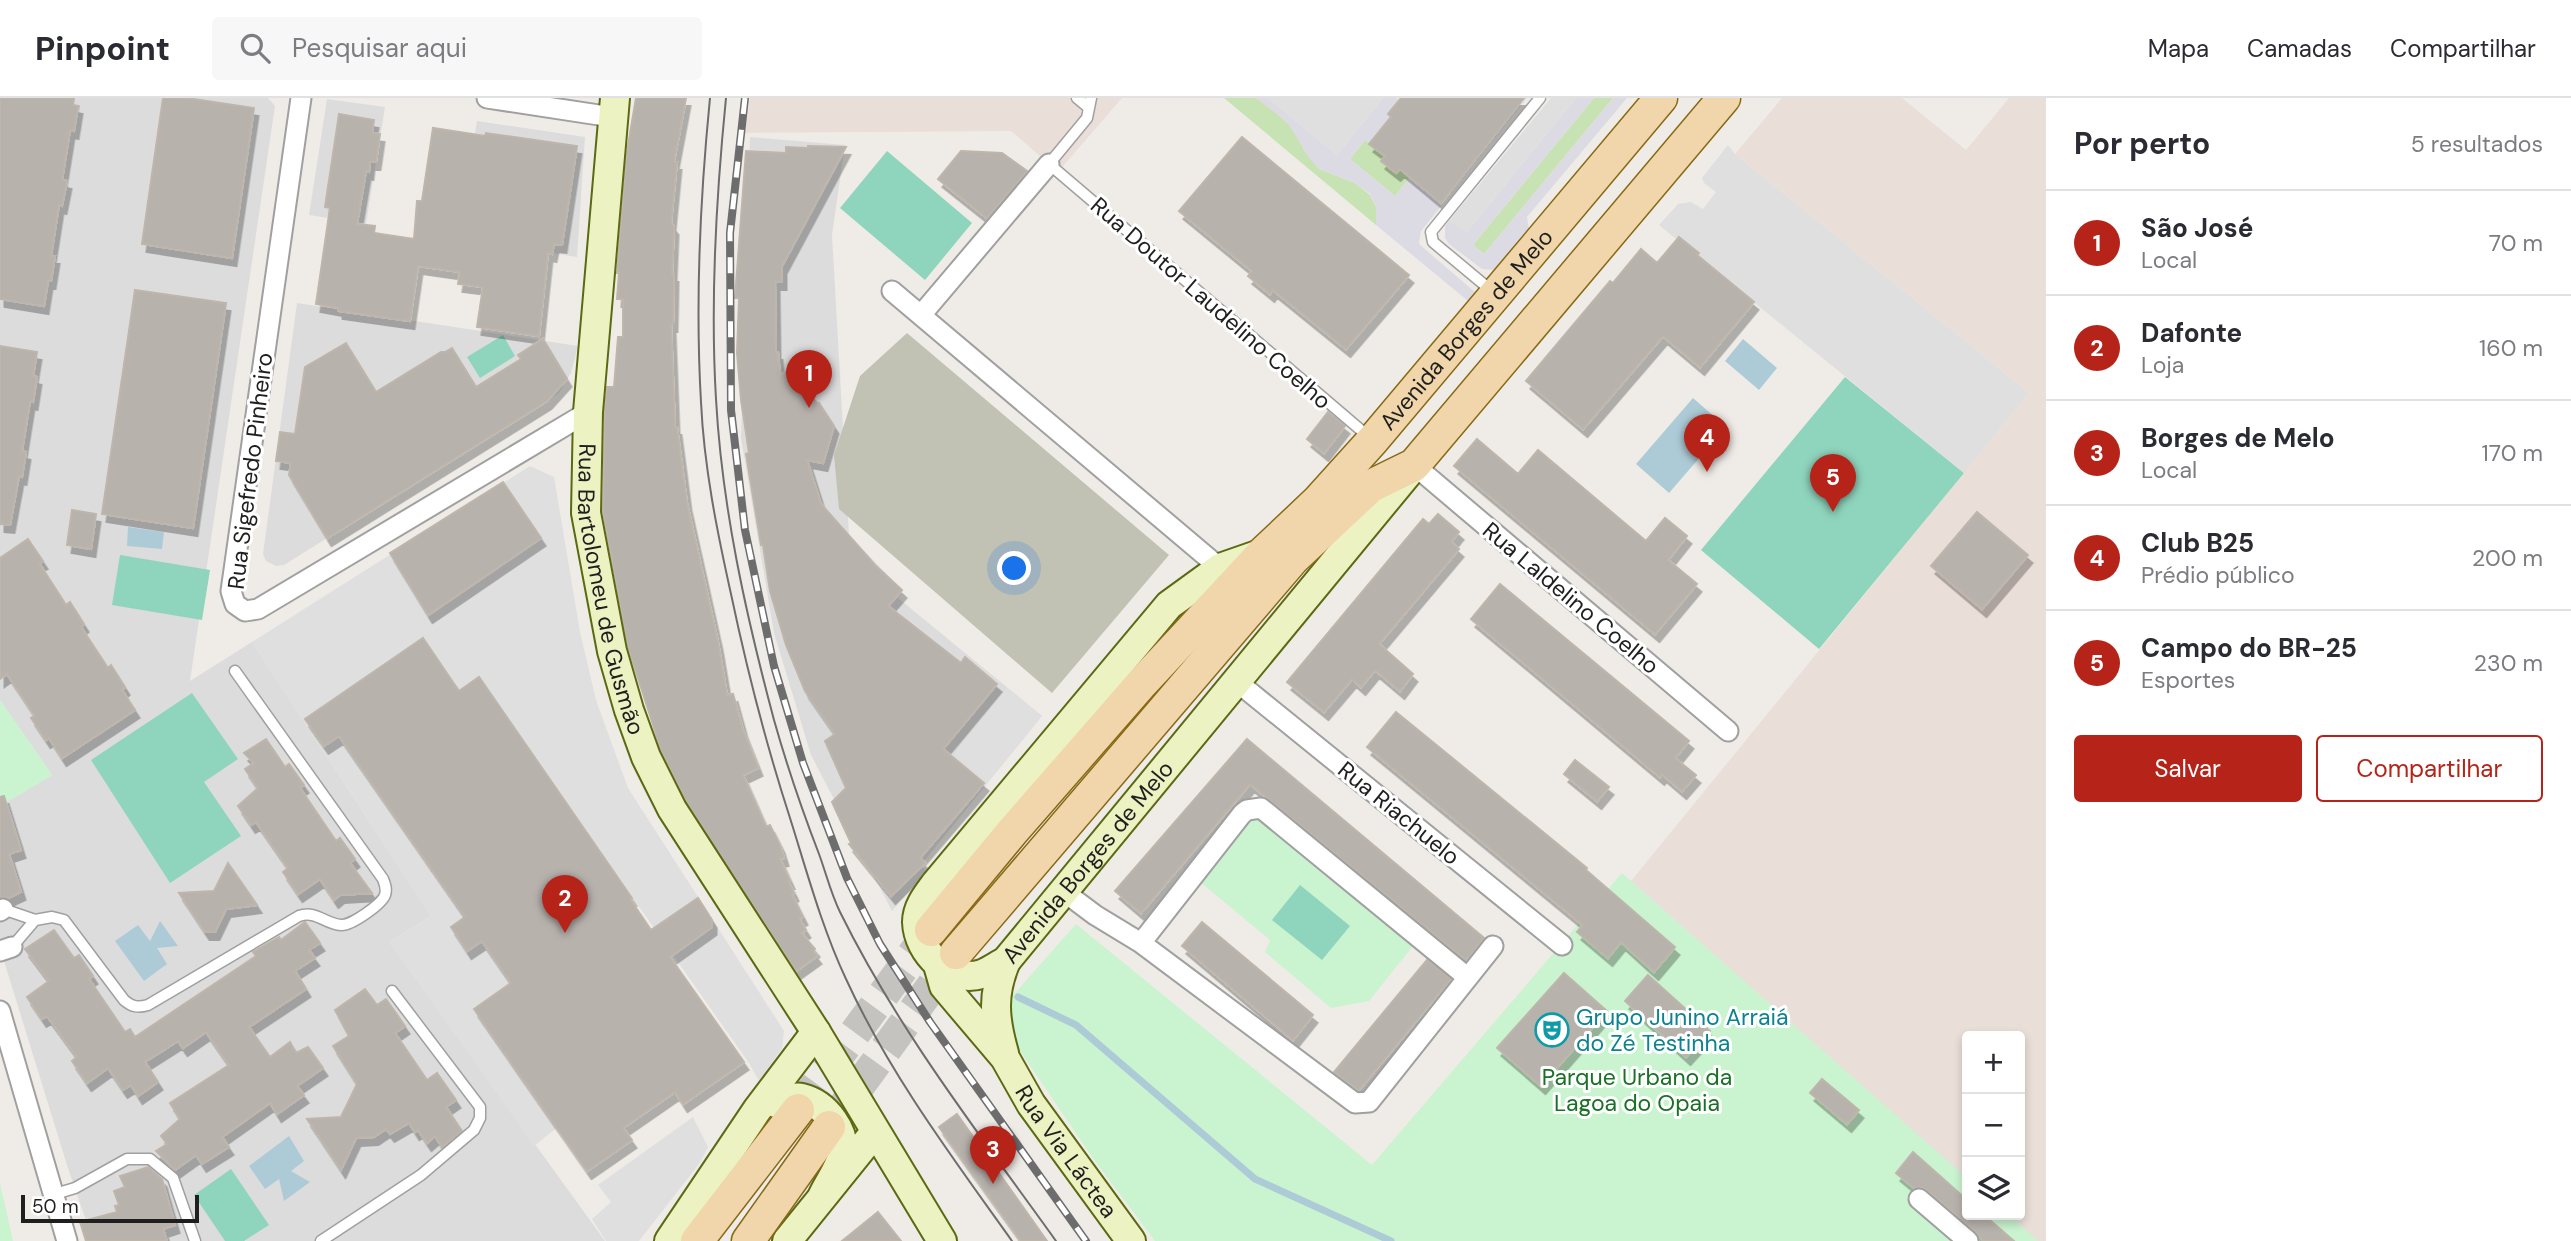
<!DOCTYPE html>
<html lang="pt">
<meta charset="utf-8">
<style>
:root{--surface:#fff;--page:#f7f7f7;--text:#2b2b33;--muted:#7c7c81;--line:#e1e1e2;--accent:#b52319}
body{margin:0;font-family:"DM Sans",sans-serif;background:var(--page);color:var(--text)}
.controls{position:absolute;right:21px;bottom:21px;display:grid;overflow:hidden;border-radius:7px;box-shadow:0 4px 10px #0003}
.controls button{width:63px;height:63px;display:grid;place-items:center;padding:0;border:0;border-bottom:2px solid var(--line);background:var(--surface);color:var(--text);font:35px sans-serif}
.scale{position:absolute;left:21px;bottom:18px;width:178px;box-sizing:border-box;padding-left:7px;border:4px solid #1f1f1f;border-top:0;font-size:19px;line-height:24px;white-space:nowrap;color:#1f1f1f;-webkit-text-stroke:5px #fff;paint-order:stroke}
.you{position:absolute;left:1015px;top:471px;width:24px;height:24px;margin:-18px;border:5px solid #fff;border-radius:50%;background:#1a73e8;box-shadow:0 0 0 10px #1a73e833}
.badge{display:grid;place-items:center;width:46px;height:46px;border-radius:50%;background:var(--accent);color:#fff;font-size:23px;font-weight:700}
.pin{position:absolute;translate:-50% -58px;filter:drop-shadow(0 2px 4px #0008)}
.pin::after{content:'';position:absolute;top:37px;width:24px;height:21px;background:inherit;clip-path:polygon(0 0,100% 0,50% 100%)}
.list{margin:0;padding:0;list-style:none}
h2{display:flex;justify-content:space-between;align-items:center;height:91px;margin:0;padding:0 28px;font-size:30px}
h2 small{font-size:23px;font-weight:400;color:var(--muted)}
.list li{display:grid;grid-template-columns:46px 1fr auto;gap:21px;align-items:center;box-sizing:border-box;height:105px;padding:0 28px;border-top:2px solid var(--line)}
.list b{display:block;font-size:26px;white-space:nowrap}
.list p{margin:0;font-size:23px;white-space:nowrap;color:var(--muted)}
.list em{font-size:23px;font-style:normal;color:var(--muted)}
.actions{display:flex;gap:14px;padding:21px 28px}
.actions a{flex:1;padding:16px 0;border:2px solid var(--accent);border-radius:7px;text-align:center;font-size:24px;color:var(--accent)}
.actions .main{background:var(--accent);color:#fff}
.icon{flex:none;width:38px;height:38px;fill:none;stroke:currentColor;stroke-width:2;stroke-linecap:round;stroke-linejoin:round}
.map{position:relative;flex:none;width:2046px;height:1143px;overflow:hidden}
header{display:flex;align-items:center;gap:42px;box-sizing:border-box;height:98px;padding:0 35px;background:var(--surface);border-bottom:2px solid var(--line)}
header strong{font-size:33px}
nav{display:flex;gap:38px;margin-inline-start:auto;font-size:24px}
.search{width:490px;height:63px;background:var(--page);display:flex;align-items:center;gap:18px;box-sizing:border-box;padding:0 24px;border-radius:7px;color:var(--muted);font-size:26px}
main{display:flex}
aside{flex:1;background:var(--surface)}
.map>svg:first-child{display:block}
.residential{fill:#dddcdc}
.military{fill:#eaded8}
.construction{fill:#c1c2b3}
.grass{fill:#c7e2b3}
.park{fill:#caf3cf}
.pitch{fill:#8fd4bd}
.parking{fill:#dfdfdf}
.plaza{fill:#dcdbe4}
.water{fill:#adcbd7}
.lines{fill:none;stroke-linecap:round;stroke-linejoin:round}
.stream{stroke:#adcbd7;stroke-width:7}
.building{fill:#b8b2ad;stroke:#beb5ab;stroke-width:2;filter:url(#shadow)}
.primary-tunnel{stroke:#c5c3bf;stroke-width:32;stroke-dasharray:32 16;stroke-linecap:butt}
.lane-casing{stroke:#a0a0a0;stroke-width:13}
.street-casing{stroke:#a0a0a0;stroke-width:23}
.secondary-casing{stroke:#5b6913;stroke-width:32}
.primary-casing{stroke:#876813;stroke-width:35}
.lane{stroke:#fff;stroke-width:10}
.street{stroke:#fff;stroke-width:19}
.secondary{stroke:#ecf2c2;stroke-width:28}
.primary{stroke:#f0d6aa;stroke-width:32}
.tram{stroke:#6d6d6d;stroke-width:2}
.rail-casing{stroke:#6d6d6d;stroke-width:8}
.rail{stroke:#fff;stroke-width:5;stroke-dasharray:16;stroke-linecap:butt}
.labels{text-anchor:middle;stroke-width:6;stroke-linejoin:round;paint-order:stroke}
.street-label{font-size:23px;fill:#1f1f1f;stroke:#fff}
.culture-label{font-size:23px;fill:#0d838f;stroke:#fff;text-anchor:start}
.park-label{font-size:23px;fill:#1a7126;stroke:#fff}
</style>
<header>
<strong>Pinpoint</strong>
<div class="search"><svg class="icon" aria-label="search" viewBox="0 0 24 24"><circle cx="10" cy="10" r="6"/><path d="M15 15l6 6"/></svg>Pesquisar aqui</div>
<nav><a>Mapa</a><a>Camadas</a><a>Compartilhar</a></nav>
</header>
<main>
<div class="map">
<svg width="2046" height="1143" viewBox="0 0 2046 1143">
<defs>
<filter id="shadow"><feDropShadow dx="4.5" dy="8" stdDeviation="0" flood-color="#0004"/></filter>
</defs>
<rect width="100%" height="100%" fill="#efece7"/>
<!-- residential -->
<path class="residential" d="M0,0H268L275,8L190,583L252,544L431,818L389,844L605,1143H93L67,1067L0,850V708L52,677L0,602Z
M327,1L385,9L366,126L309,117Z
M477,23L585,39L577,159L459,140Z
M750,39L845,47L832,137L849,437L903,493L898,500L1042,618L921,767L926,773L892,813L811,657L774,535L741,340Z
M297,205L578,248L571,275L559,295L284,467L276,468L266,463L263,456Z"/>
<!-- military -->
<path class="military" d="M750,0H1122L1058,74L1011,33L745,35Z
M1782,0H1902L1966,52L2009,0H2046V1143H2037L2007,1117H2020V938H1967V1081L1631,783L2029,295L1735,56Z"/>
<!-- construction -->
<path class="construction" d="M907,235L1169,457L1052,595L839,411L834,357L860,278Z"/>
<!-- grass -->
<path class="grass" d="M1224,0H1256L1270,9L1293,30L1304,52L1319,71L1355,85L1370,97L1376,109V127Z
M1594,0H1613L1484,156L1473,147Z
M1365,42L1385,58L1381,63L1396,75L1400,71L1410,79L1395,98L1350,61Z"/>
<!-- park -->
<path class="park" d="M0,602L52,677L0,708Z
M1252,717L1412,849L1369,903L1331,910L1265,854L1270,842L1199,783Z
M1622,775L1967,1080V1117H2009L2038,1143H1155L1095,1063L1012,941L1008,903L1076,826L1372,1067Z
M0,1085L13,1143H0Z"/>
<!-- pitch -->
<path class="pitch" d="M887,53L972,125L925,182L840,110Z
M503,237L515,258L480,280L467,259Z
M1845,279L1964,375L1819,551L1701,452Z
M120,457L210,472L202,522L112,507Z
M192,595L238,661L204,684L241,738L170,785L91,662Z
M1300,787L1350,828L1322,862L1272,822Z
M231,1071L269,1127L244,1143H225L194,1097Z"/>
<!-- parking -->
<path class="parking" d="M1268,0H1383L1337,57Z
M1551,0H1576L1465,136L1449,123Z
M1728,47L1735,56L2029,295L1964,375L1659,127L1678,106L1691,104L1703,111L1716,94L1704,85L1702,80Z
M530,368L554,379L580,534L596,602L628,690L784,933L782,950L759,983L749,965L479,581L514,886L473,910L559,1028L534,1048L389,844L431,818L252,544Z
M1007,590L1042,618L987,685L953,657Z
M693,1019L708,1049L699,1066L639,1143H606L592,1121L611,1104L598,1087Z"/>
<!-- plaza -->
<path class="plaza" d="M1256,0H1268L1337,57L1383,0H1396L1399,2L1391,19L1369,45L1365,42L1350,61L1395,98L1410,79L1443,106L1421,133L1419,146L1475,194L1468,203L1376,127V109L1370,96L1355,85L1319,71L1310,61L1287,24Z
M1524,0H1527L1451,95L1449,94Z
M1576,0H1594L1473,147L1484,156L1613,0H1627L1527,119L1529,131L1494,172L1482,171L1449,146L1445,140V128L1449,123L1466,135Z"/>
<!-- water -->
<path class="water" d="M1743,241L1777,270L1759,292L1725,263Z
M1693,300L1726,329L1669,395L1636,366Z
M128,429L164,434L162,451L127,448Z
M160,823L178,848L157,850L167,866L144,883L115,843L138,827L150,843Z
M289,1038L304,1063L291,1073L310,1084L284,1103L279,1081L265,1091L249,1068Z"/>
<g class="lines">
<!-- stream -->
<path class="stream" d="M1018,899L1076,927L1255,1081L1391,1143"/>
</g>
<!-- building -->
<path class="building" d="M0,0H74L73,7L78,8L74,33L70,32L62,82L67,83L62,108L59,107L51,158H55L51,183H48L44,208L0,201Z
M163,0H187L254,10L232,160L142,146Z
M636,0H686L674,64H677L671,125L674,129L672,176H674L673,226H671L675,329H677L687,405L718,544L727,597L733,596L743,632L758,670L743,677L766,729L770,727L780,747L784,760L780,761L790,783H788L794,795L792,797L803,819L799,821L806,832L801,835L815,851L813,853L817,858L796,873L686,703L661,652L628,549L603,414L605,309L607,289H614L618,239H623V201H617L619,175H617L627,53Z
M1401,0H1524L1441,105L1400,71L1396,75L1381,63L1385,58L1369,46L1391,19L1388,16Z
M339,16L374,22L372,35L380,36L376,64H370L369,74L366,73L357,126L375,128L374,135L414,141L417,103H422L433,30L485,38L486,35L577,48L562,147L554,146L552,156L548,155L539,238L477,229L483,189L458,186L460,174L418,168L410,223L338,213V210L316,206L330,110L325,109Z
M1242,39L1409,177L1346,251L1273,192L1270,196L1248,178L1252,173L1179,113Z
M808,48L846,49L782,168V184H775L776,254H778L780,277L791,271L817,305H819L834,328L823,365L807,362L821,406L875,467L902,492L888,508L961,565L965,559L997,586L943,651L984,685L920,760L925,765L891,798L849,746L851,745L832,704L846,690L825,643L835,636L805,593L786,547L770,493L763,447H761L746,356L749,355L741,302L737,255L739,200H735L746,53L786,55V49L808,50Z
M961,53L1002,55L1027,73L987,120L938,81Z
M1679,139L1699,155L1697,157L1754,204L1700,269L1663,238L1583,331L1526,283L1610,183L1613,185L1641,151L1657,165Z
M135,192L226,205L193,430L102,416Z
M543,241L567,281L547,303L327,440L289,377L291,365L276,363L280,334L295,336L305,269L346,245L376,294L441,254H445L452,250L476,289L521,261L518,257Z
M0,248L37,254L33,278L37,279L33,304L30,303L22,353L26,354L22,379L19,378L10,427L0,426Z
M1328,314L1345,328L1324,355L1307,341Z
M1477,341L1518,376L1538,352L1646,443L1665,420L1687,438L1668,462L1697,486L1655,536L1454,368Z
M503,384L541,440L428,517L390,455Z
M72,412L96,416L91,451L67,447Z
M1977,414L2028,457L1982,511L1931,468Z
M1438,416L1459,434L1451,444L1459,451L1379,546L1413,576L1400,593L1375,572L1361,589L1352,581L1324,614L1287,584L1423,421L1429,426Z
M28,441L43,463L39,465L66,507L70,504L84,526L81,529L108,570L111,567L125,589L122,592L135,612L62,660L49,640L46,642L31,620L35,618L7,576L0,581V460Z
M1500,486L1689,643L1675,660L1696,677L1682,693L1662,676L1660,679L1471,521Z
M423,540L459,593L479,579L632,800L630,801L651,832L698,800L712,822V829L670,859L744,964L683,1006L675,994L623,1030L632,1042L587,1073L474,911L511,885L482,843L467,853L451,829L465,819L339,638L324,648L305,621Z
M1396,614L1587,770L1586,772L1675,849L1654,874L1621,844L1608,860L1577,834L1583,827L1367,649Z
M266,641L285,669L289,666L304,687L300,690L336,743L340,740L355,761L350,765L372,795L340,797L334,802L320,781L298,796L283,774L288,770L256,724L251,727L238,708L258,690L245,671L254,665L244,655Z
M1247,641L1484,840L1466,862L1250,686L1141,815L1115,793Z
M1575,662L1609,689L1597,703L1564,676Z
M4,698L21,752L9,756L21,794L8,800L0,799V699Z
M228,765L257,807L226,811L215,834H205L179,795L214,793Z
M305,824L320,845L309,852L315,860L295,873L306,891L249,929L270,959L290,944L296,955L308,949L323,970L297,988L304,997L277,1016L270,1005L222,1039L229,1049L202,1066L196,1057L175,1072L156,1053L167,1046L161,1038L180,1021L170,1005L229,967L206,934L183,950L178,943L145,964L158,984L138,998L131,987L123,992L108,970L87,985L72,963L77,959L47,918L42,921L27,899L49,883L25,851L54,832L74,860L79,857L93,878L89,881L125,934L130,931L135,939L256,858L253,854L279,839L281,842Z
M1202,824L1313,917L1293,942L1182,848Z
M1427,862L1451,881L1359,992L1334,974Z
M1564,875L1607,913L1541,988L1497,950Z
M1648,877L1710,933L1686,959L1625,903Z
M365,891L377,907L386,901L405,928L395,935L427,982L437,975L456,1002L446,1009L462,1033L442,1049L435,1038L427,1045L418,1032L415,1034L409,1025L390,1036L386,1031L374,1039L356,1040L341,1072L307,1021L341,1019L357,986L333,948L349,938L335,912Z
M1822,981L1859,1012L1847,1026L1810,995Z
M957,1016L1047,1143H1021L939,1029Z
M1913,1054L1967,1102V1117H1984L2014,1143H1983L1976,1134L1927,1092L1921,1089L1914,1090L1896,1075Z
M148,1069L162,1081L175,1127L163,1131L167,1143H86L80,1124L117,1114L115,1108L119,1107L114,1093L125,1089L120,1078Z
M878,1114L901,1143H842Z"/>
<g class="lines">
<!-- primary-tunnel -->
<path class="primary-tunnel" d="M798,1012L931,832
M829,1029L954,858"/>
<defs>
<path id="lane" d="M1077,0L1089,10
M1091,0L1087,20L1049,66L1369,339
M1493,194L1433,144L1431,134L1540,0
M3,811L35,822L12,849
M35,822L52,819L64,822L124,902C132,909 138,910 148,907L299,818C316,812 325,826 341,827C351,828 382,806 385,797C387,791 385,786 383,781L235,573
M55,1096L75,1090L127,1061H150L173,1080L195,1143
M321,1143L421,1077L474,1032L480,1020V1009L392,893"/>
<path id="street" d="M301,0L231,493L235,506L245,513L258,511L588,314
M487,0L612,19
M892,193L1220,470
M921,217L1049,66
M1414,367L1728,633
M1236,583L1562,847
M1063,793L1095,817L1141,845L1355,1005L1369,1004L1373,999L1493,848
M0,813L3,811
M1141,845L1242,716L1247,712L1261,710L1467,879
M0,853L12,849
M0,913L67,1143
M1919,1101L1968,1143"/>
<g id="secondary">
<path id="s1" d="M615,0L588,314L586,415L612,553L629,612L646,659L672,711L816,934L942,1143"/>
<path id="s2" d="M1263,455L1220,470L1169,507L936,785C927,797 917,809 917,824C918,855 950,886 982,876C990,873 998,867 1006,863L1413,369"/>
<path id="s3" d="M938,867L944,888L1005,960L1031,1006L1131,1143"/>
<path d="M1004,955C994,920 992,896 1006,863"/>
<path d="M776,1005C783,1002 794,998 802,1000C826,1006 847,1034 842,1058C839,1071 828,1086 823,1097"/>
<path d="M669,1143L757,1012L816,934"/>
<path d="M787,1143L875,1034"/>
</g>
<g id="primary">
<path id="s4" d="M931,832L1012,734L1142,585L1263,455L1318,403L1373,342L1661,0"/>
<path d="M956,855L1293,461L1371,388L1414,367L1724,0"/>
<path d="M697,1143L798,1012"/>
<path d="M748,1143L829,1029"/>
</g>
</defs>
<!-- lane casing -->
<use href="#lane" class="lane-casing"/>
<!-- street casing -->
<use href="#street" class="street-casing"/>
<!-- secondary casing -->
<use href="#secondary" class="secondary-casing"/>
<!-- primary casing -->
<use href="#primary" class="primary-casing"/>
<!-- lane -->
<use href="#lane" class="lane"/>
<!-- street -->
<use href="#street" class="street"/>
<!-- secondary -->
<use href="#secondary" class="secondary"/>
<!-- primary -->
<use href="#primary" class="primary"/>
<!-- tram -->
<path class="tram" d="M710,0C700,101 695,202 701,304C704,369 717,433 731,496C747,572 766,646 790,720C807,774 822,830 846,881C889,975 952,1059 1012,1143
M726,0C716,100 710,201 716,301C722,410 746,517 774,622C787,668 802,712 819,756C826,775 831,796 840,814C898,932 980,1037 1056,1143"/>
<defs>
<path id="rail" d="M745,0L730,135L731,312L745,432L774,568L803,665L847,780L880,846L930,924L1086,1143"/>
</defs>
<!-- rail casing -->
<use href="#rail" class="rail-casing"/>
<!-- rail -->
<use href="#rail" class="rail"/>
</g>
<!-- icons -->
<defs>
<symbol id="theatre-ring" viewBox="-11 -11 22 22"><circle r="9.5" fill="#fff" stroke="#0f9aa8" stroke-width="1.5"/><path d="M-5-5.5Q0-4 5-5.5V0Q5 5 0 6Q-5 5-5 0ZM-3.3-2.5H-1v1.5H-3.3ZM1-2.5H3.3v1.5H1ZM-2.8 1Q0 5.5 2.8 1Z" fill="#0f9aa8"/></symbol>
</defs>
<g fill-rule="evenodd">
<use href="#theatre-ring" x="1533" y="913" width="38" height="38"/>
</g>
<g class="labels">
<!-- street labels -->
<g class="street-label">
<text transform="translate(1211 205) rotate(41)" y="8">Rua Doutor Laudelino Coelho</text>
<text dy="8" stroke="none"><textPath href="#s4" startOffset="805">Avenida Borges de Melo</textPath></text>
<text transform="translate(250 373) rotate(-83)" y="8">Rua Sigefredo Pinheiro</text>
<text dy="8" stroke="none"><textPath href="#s1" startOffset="495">Rua Bartolomeu de Gusmão</textPath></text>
<text transform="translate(1571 500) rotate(40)" y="8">Rua Laldelino Coelho</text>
<text transform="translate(1399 715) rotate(39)" y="8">Rua Riachuelo</text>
<text dy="8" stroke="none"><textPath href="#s2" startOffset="766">Avenida Borges de Melo</textPath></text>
<text dy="8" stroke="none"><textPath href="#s3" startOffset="228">Rua Via Láctea</textPath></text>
</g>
<!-- culture labels -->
<g class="culture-label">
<text x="1576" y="927">Grupo Junino Arraiá<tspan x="1576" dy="26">do Zé Testinha</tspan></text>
</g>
<!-- park labels -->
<g class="park-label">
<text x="1637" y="987">Parque Urbano da<tspan x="1637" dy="26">Lagoa do Opaia</tspan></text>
</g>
</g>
</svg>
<div class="controls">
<button>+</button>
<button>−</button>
<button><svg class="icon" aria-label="layers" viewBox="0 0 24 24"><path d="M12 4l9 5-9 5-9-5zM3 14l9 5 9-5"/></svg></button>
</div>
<div class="scale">50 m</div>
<div class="you"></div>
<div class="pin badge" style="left:809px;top:310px">1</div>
<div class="pin badge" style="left:565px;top:835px">2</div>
<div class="pin badge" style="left:993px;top:1086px">3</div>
<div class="pin badge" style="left:1707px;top:374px">4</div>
<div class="pin badge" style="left:1833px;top:414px">5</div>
</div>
<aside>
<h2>Por perto<small>5 resultados</small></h2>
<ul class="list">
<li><span class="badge">1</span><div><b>São José</b><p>Local</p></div><em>70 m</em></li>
<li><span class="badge">2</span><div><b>Dafonte</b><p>Loja</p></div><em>160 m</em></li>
<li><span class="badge">3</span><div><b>Borges de Melo</b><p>Local</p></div><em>170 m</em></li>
<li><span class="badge">4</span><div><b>Club B25</b><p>Prédio público</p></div><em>200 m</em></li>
<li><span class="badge">5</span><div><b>Campo do BR-25</b><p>Esportes</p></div><em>230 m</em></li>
</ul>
<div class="actions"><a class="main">Salvar</a><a>Compartilhar</a></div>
</aside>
</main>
